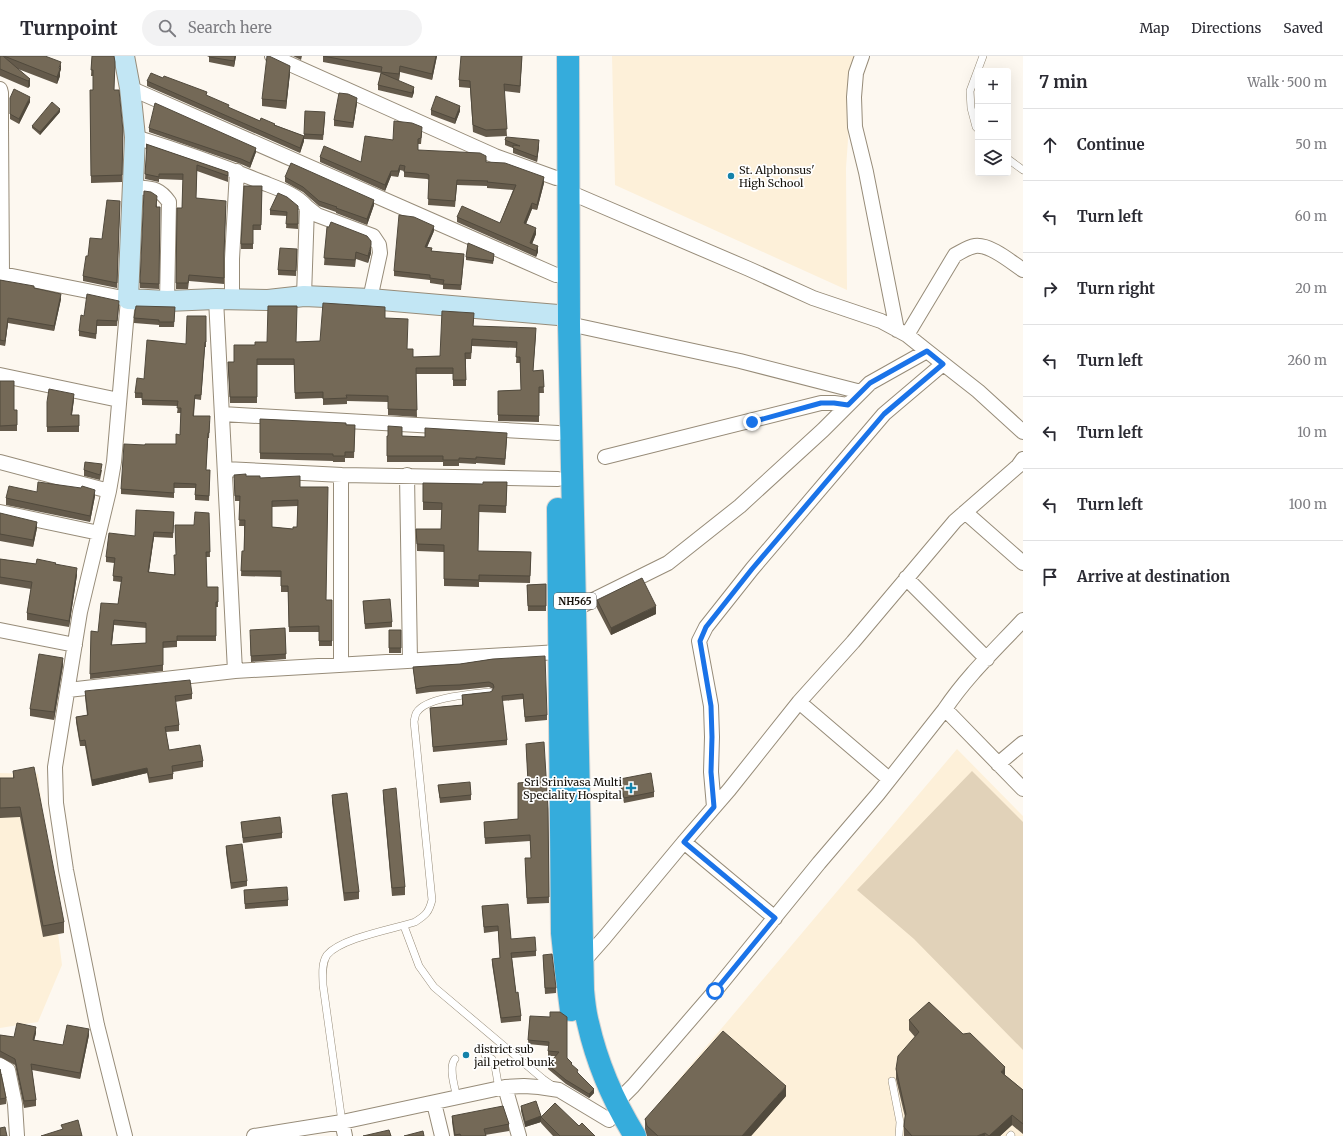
<!DOCTYPE html>
<meta charset="utf-8">
<style>
:root{--surface:#fff;--page:#f2f2f3;--text:#2b2b33;--muted:#7c7c81;--line:#e1e1e2}
body{margin:0;font-family:Merriweather,serif;background:var(--page);color:var(--text)}
.controls{position:absolute;right:12px;top:12px;display:grid;overflow:hidden;border-radius:4px;box-shadow:0 4px 16px #0002}
.controls button{width:36px;height:36px;display:grid;place-items:center;padding:0;border:0;border-bottom:1px solid var(--line);background:var(--surface);color:var(--text);font:20px sans-serif}
.stop{position:absolute;width:12px;height:12px;margin:-9px;border:3px solid #1a73e8;border-radius:50%;background:#fff}
.stop.end{background:#1a73e8;border-color:#fff;box-shadow:0 1px 4px #0008}
.list{margin:0;padding:0;list-style:none}
h2{display:flex;justify-content:space-between;align-items:center;height:52px;margin:0;padding:0 16px;font-size:17px}
h2 small{font-size:13px;font-weight:400;color:var(--muted)}
.list li{display:grid;grid-template-columns:26px 1fr auto;gap:12px;align-items:center;box-sizing:border-box;height:72px;padding:0 16px;border-top:1px solid var(--line)}
.list b{display:block;font-size:15px;white-space:nowrap}
.list em{font-size:13px;font-style:normal;color:var(--muted)}
.icon{flex:none;width:22px;height:22px;fill:none;stroke:currentColor;stroke-width:2;stroke-linecap:round;stroke-linejoin:round}
.map{position:relative;flex:none;width:1023px;height:1080px;overflow:hidden}
header{display:flex;align-items:center;gap:24px;box-sizing:border-box;height:56px;padding:0 20px;background:var(--surface);border-bottom:1px solid var(--line)}
header strong{font-size:19px}
nav{display:flex;gap:22px;margin-inline-start:auto;font-size:14px}
.search{width:280px;height:36px;background:var(--page);display:flex;align-items:center;gap:10px;box-sizing:border-box;padding:0 14px;border-radius:22px;color:var(--muted);font-size:15px}
main{display:flex}
aside{flex:1;background:var(--surface)}
.map>svg:first-child{display:block}
.built{fill:#fdf0d9}
.green{fill:#e1d2b9}
.lines{fill:none;stroke-linecap:round;stroke-linejoin:round}
.lane-casing{stroke:#978c79;stroke-width:8}
.street-casing{stroke:#978c79;stroke-width:16}
.secondary-casing{stroke:#978c79;stroke-width:22}
.highway-casing{stroke:#d5d4d3;stroke-width:24}
.lane{stroke:#fff;stroke-width:7}
.street{stroke:#fff;stroke-width:14}
.secondary{stroke:#c2e6f4;stroke-width:20}
.highway{stroke:#35acdc;stroke-width:22}
.wall{fill:#645a4b;fill-rule:evenodd}
.shaded-wall{fill:#514a3d}
.building{fill:#746957;stroke:#514a3d;fill-rule:evenodd}
.route{stroke:#1a73e8;stroke-width:5}
.poi-dot{fill:#1482aa;stroke:#fff;stroke-width:1.5}
.labels{text-anchor:middle;stroke-width:3.5;stroke-linejoin:round;paint-order:stroke}
.shield{fill:#fff;stroke:#5b5854;stroke-width:1}
.shield-label{font-size:10px;font-weight:bold;fill:#15110a}
.poi-label{font-size:11px;fill:#15110a;stroke:#fff;text-anchor:start}
</style>
<header>
<strong>Turnpoint</strong>
<div class="search"><svg class="icon" aria-label="search" viewBox="0 0 24 24"><circle cx="10" cy="10" r="6"/><path d="M15 15l6 6"/></svg>Search here</div>
<nav><a>Map</a><a>Directions</a><a>Saved</a></nav>
</header>
<main>
<div class="map">
<svg width="1023" height="1080" viewBox="0 0 1023 1080">
<rect width="100%" height="100%" fill="#fdf8f0"/>
<!-- built -->
<path class="built" d="M612,0H854L846,112L847,234L615,129Z
M957,693L1023,760V1080H692L657,1049Z
M0,717L38,718L62,909L38,966L0,972Z"/>
<!-- green -->
<path class="green" d="M972,715L1023,766V994L914,883L857,834Z"/>
<g class="lines">
<defs>
<path id="lane" d="M978,73L976,71L971,52L970,35L983,0
M1008,103L1023,114
M404,870L419,910L434,931L543,1023L553,1030
M485,999L492,1003L495,1010L499,1033
M455,1003C448,1011 455,1032 457,1042
M892,1025L900,1066L899,1080
M342,1066L323,929C323,920 321,908 327,899C341,882 393,873 415,866C426,859 429,856 432,844L414,665C415,663 415,658 417,656C427,641 472,638 489,636
M1010,1080L1011,1079"/>
<path id="street" d="M272,0L495,100L556,122
M862,0L856,17L854,41L855,71L866,116L897,274
M130,32L556,219
M0,33L1,37V70
M0,69L1,70L2,218L0,217
M135,81C177,94 218,108 259,125C276,132 295,137 307,151L304,240
M133,131C150,133 158,130 169,146L167,245
M569,136L749,213L813,242L881,265L907,279L927,295L978,335L1023,376
M307,151L317,159L373,180L379,189L380,197L370,243
M2,218L128,243L114,406L109,435L80,556L55,711L56,747L66,814L97,969L125,1080
M232,244V203L237,115
M569,268L740,305L861,336
M907,279L955,199C961,196 968,191 975,190C990,188 1011,206 1023,214
M0,319L119,344
M222,358L558,377
M605,401L821,347H834L848,349
M0,406L109,435
M225,413L342,419L558,423
M407,419L410,605
M0,456L99,477
M965,456L1023,507
M906,522L987,603
M575,553L668,507L740,450L823,374L870,327L927,295
M0,574L75,589
M341,609V421L342,419
M235,615L559,596
M68,634L235,615L216,243
M799,646L889,723
M945,653C967,620 996,593 1023,564
M998,708L1023,687
M714,751L711,716L712,681L711,650L699,585L706,571L752,513L884,358L943,308
M684,786L775,862
M582,907L605,881L684,786L729,734L799,646L853,586L955,465L1018,410L1023,403
M0,1009L8,1014L15,1048L17,1080
M505,1031L519,1080
M434,1047L442,1080
M616,1047L633,1030L715,935L819,807L878,738L945,653L1023,733
M342,1066L345,1080
M254,1080L342,1066L505,1031L524,1030L539,1031L559,1034L609,1064"/>
<path id="secondary" d="M124,0L130,32L135,81L128,243L167,245L216,243L268,244L304,240L370,243L558,259"/>
<path id="highway" d="M568,0L569,268L583,934C584,945 585,956 588,967C597,1007 614,1046 635,1080
M558,453L562,877L566,915L571,954"/>
</defs>
<!-- lane casing -->
<use href="#lane" class="lane-casing"/>
<!-- street casing -->
<use href="#street" class="street-casing"/>
<!-- secondary casing -->
<use href="#secondary" class="secondary-casing"/>
<!-- highway casing -->
<use href="#highway" class="highway-casing"/>
<!-- lane -->
<use href="#lane" class="lane"/>
<!-- street -->
<use href="#street" class="street"/>
<!-- secondary -->
<use href="#secondary" class="secondary"/>
<!-- highway -->
<use href="#highway" class="highway"/>
</g>
<!-- wall -->
<path class="wall" d="M0,0H33L61,13L60,16V20L57,28L18,13L30,23V30L28,32L0,20Z
M92,0L114,34L123,75L122,126L91,127L90,34H93V20H91Z
M207,0H236L234,11L209,6V1Z
M293,0H302L301,4Z
M323,0H437L432,24L400,16L399,24H397L414,36L412,42L378,34V29L381,17L323,6Z
M522,0L520,37L504,35L507,80L486,81L473,76L470,32L459,31V24Z
M290,17L286,53L262,50V43Z
M147,25L207,40L229,52L260,65L275,69L304,80V78L325,61L323,84L304,83V85L300,97L147,30Z
M10,42L30,46L19,68L10,63Z
M357,47L353,72L334,70V64Z
M431,54L460,55L455,68L431,59Z
M60,56L40,79L32,72V70Z
M149,72L256,96L250,112L241,108L149,76Z
M422,77L421,88H418V94L486,106L544,127L537,154L532,153L526,168L536,178L532,188L538,196L536,201L457,166V161L500,167L513,134L487,132V130L457,129L455,151L428,149L429,124L427,123L404,121V115L400,114L398,121L391,120L385,135L320,106V101L361,106L393,84Z
M505,84L539,90L537,106L513,97V92L505,89Z
M146,88L228,116V126L197,115L196,142L226,150L224,203V228L189,225L188,233H176L177,152H182L183,124L159,123V126L145,123L147,94L146,93Z
M285,121L374,149L367,169L336,157V156L319,150L303,136L285,126Z
M262,130L261,174H253V193H241V188Z
M120,145L117,232L83,225V220L88,200L102,183Z
M157,145V151H160L159,233L140,232V227Z
M298,150V173L286,172L287,160L270,159V154Z
M327,171L371,197L368,207L356,203L355,211L324,209Z
M434,175L427,191L432,195L464,203L461,234L443,233V229L430,227V224L394,220V215Z
M297,193L296,220L278,219V214Z
M466,201H494L493,208L466,204Z
M0,224L34,232L61,243L54,275L8,267L5,290L0,289Z
M119,250L117,270H97L96,283L79,280V275L84,260Z
M175,251L174,271H159V269L134,267V262Z
M206,260V291H205L201,344L195,343L194,360L210,365L209,382H208L206,414H210L209,445L195,444V432H174V442L121,438V433L145,389L176,388L180,379L181,357H177L178,350L142,349V342H135V337L144,323L186,288Z
M385,262L413,301L440,300L474,263L473,270L536,279L533,315L543,314L544,337H539V366L498,365V335L521,334L520,307H516L517,292L472,290L471,303H466V330H453V318H416L417,361L388,359V346L347,345V348L323,349V342L295,343L294,309H257V347H230L228,306H234L255,289L296,286L320,285Z
M0,325L14,354H17V375H0Z
M74,343L72,359H79V376H47V346Z
M260,363L355,369L354,402H345V406H333V405L260,403Z
M387,380L507,383L505,409L476,407V408L459,407V410H443V406H387Z
M84,414H102L100,424L84,420Z
M246,420L260,422L300,431L326,544H332V590H319V576H289L288,536H281V521L241,520L242,495H244V470H239L240,445H235L234,424ZM298,450L297,471L293,473L272,471V451Z
M507,426L506,457L479,456L478,495L531,496L530,527L479,526V531L444,530V496L417,495L416,473H441L442,454H423V427L483,428Z
M81,432L95,440L90,466L6,449V442L37,436Z
M174,456L173,482L154,481L149,516L174,519L176,499L194,469L209,457L210,501H206L207,531H218V551H216V585H177V591L163,592V615L90,623L91,575L98,576L118,548L121,526L113,525L114,507L106,506V501L135,480ZM114,569L146,572V587L112,589Z
M0,457L37,472L33,491L0,485Z
M0,503L36,508H56L77,519L69,571L27,564V557L31,533L0,528Z
M546,528V555H528L527,529Z
M597,544L656,558L611,579L597,552Z
M363,545L392,566V571L365,573Z
M285,572L286,603L251,606L250,579Z
M389,574H401V597H389Z
M493,603L547,659V664L525,666L523,643L502,645L507,684V689L433,696L430,652L462,649V639L490,636L492,635L493,633L489,631L460,634L430,636L416,638L413,611L460,608Z
M63,609L54,664L30,660V653Z
M85,635L192,638V643L175,646L179,669V675L166,676L169,694L203,705V711L173,716V723L149,727L147,717L92,730L85,690H80L76,666V661L87,659L85,641Z
M526,688L548,753L549,847L527,848L525,808L531,802L530,785L485,788L484,766L518,763L528,727Z
M13,715L64,866V877L43,881L20,761L0,762V722H13Z
M620,723L654,736V741L624,747L620,729Z
M438,729L471,739V744L440,747Z
M383,734L405,831V839L392,840L383,741Z
M332,739L359,836V843L344,845L332,746Z
M241,766L282,777V782L243,787Z
M226,790L247,825V830L231,833L226,796Z
M244,834L288,844V850L245,853Z
M482,850L511,883L536,895V900L512,902L516,937L521,960V965L501,967L492,908V903L500,902L498,875L484,877Z
M543,899L556,932V937L545,938Z
M530,960L572,1009L594,1037L589,1042L566,1028L548,1013V1009L556,1000H548V990L528,988Z
M909,964L1005,1019L1023,1034V1078L1012,1069L1000,1080H904V1071L905,1061L896,1023V1013L915,981L909,974Z
M36,977L34,984L63,989L89,979L80,1023L32,1014L36,1044V1050L24,1052L15,1009L0,1001V979L14,981Z
M0,1013L6,1042V1048L0,1049Z
M786,1040L751,1080H647L645,1073V1063Z
M521,1050L541,1060L579,1070L595,1080H553L541,1067V1066L525,1071L521,1055Z
M452,1060L509,1068V1075L485,1079L486,1080H454L452,1066Z"/>
<!-- shaded-wall -->
<path class="shaded-wall" d="M235,0H236L234,11V5Z
M436,0H437L432,24V18Z
M522,0L520,37V30Z
M61,6V13L60,16V20L57,28V21Z
M290,10V17L286,53V45Z
M400,10V16L399,24V18Z
M30,23V30L28,32V25Z
M414,31V36L412,42V37Z
M30,41V46L19,68V63Z
M357,42V47L353,72V67Z
M460,50V55L455,68V63Z
M60,53V56L40,79V76Z
M304,80V85L300,97V92Z
M539,84V90L537,106V101Z
M256,92V96L250,112V107Z
M400,109V114L398,121V115Z
M391,115V120L385,135V129Z
M544,121V127L537,154V149Z
M374,144V149L367,169V163Z
M532,147V153L524,173V167Z
M434,170V175L425,196V191Z
M536,172V178L530,193V187Z
M371,189V197L368,207V200Z
M538,190V196L536,201V195Z
M61,238V243L54,275V270Z
M8,262V267L5,290V285Z
M74,338V343L71,365V359Z
M95,434V440L90,466V460Z
M37,466V472L33,491V484Z
M154,476V481L148,521V516Z
M77,512V519L69,571V565Z
M656,550V558L611,579V572Z
M114,564V569L111,594V589Z
M63,602V609L54,664V656Z
M147,712V717L92,730V724Z
M36,971V977L33,990V984Z
M89,973V979L80,1023V1017Z
M1005,1011V1021L1001,1016Z
M786,1030V1040L751,1080H742Z
M594,1033V1037L589,1042V1038Z
M1012,1059V1069L1000,1080H989Z
M541,1060V1066L525,1071V1066Z
M985,1077V1080H977Z"/>
<!-- building -->
<path class="building" d="M0,0H3L30,23L28,25L0,13Z
M4,0H45L61,6L59,12L60,13L57,21Z
M92,0H114L115,6L114,34H119L123,75L122,119L91,120L90,34H93V14H91Z
M210,0H235L234,5L209,1Z
M267,0H269L290,10L286,45L262,43Z
M323,0H436L432,18L400,10L399,18L381,16L382,11Z
M461,0H522L520,30L504,28L507,73L486,74L473,69L470,25L459,24Z
M151,17L163,22L164,20L207,36L206,39L229,49L228,51L260,65L261,62L275,68L274,69L304,80L300,92L147,25Z
M381,17L414,31L412,37L378,29Z
M14,33L30,41L19,63L10,58V42Z
M339,37L348,38L357,42L353,67L334,64Z
M436,40L460,50L455,63L431,54Z
M52,46L60,53L40,76L32,70Z
M155,47L256,92L250,107L241,103L149,72Z
M305,55L325,56L323,79L304,78Z
M394,65L412,67L422,71L421,82L418,83V94L480,97L486,100V106L505,107L544,121L537,149L532,147L524,167L536,172L530,187L538,190L536,195L457,161L462,150L500,167L516,129L487,126L488,125L457,124L455,145L428,143L429,119L427,118L404,116L405,110L400,109L398,115H391L385,129L320,101L324,90L361,106L365,80L393,84Z
M506,81L539,84L537,101L513,92V89L520,90L505,84Z
M146,88L228,116V120L197,109L196,142L226,145L224,197V222L189,219L188,227H176L177,152H182L183,118H159V121L145,118L147,89Z
M291,107L374,144L367,163L336,152L337,151L319,145L303,131L285,121Z
M244,130H262L261,169H253V188H241Z
M144,135L151,136L157,140L156,151H160L159,228L140,227Z
M278,137L287,141L298,150V168H286L287,156L270,154Z
M107,144L120,145L117,227L83,220L86,200H88L90,182L102,183Z
M399,159L414,161L434,170L425,191L432,192L431,195L464,198L461,229L443,228L444,224L430,222V219L394,215Z
M331,166L367,180L371,185V189L368,200L356,196L355,204L324,202L327,171H329Z
M468,187L494,198L493,205L466,201Z
M280,192L297,193L296,215L278,214Z
M0,224L34,230V232L61,238L54,270L8,262L5,285L0,284Z
M87,238L119,245L117,265L97,264L96,278L79,275L81,259L84,260Z
M323,247L385,251V262L408,263L407,293H413V301L440,300L442,255L474,257L473,270L536,272L533,315L543,314L544,331H539V360L498,359V335L521,334L520,301H516L517,286L472,283L471,297H465L466,324H453V312H416L417,354L388,353V340L346,339L347,342L323,343V336L295,337L294,303H257V341H230L228,306H234V289H255V286H267L268,250H297L296,286L320,285Z
M136,250L175,251L174,266H159V264L134,262Z
M187,260H206V286H205L201,339H195L193,360H210L209,377H208L206,414H210L209,440L195,439L196,428L174,427V437L121,433L124,388L145,389V388H176V378L180,379L181,352H177L178,345L142,344V337H135L137,322L144,323L147,284L186,288Z
M0,325H14V354H17V369L0,370Z
M49,333L74,338L71,359H79V370L47,371V346Z
M260,363L346,367V369H355L354,396H345V400H333V398L260,397Z
M388,370L402,371V380L425,381V372L507,377L505,403L476,401V403L459,402V404H443V400H387V380H388Z
M85,406L102,408L100,419L84,414Z
M246,418V420H260V422L300,420V431H328L326,544H332V585H319V570L289,571L288,530H281V515H241L242,495H244L245,464H239L240,440H235L234,419ZM298,444L297,471H293V473L272,471V445Z
M38,426L81,432L82,430L95,434L90,460L6,442L9,430L37,436Z
M483,426H507L506,450L479,449L478,495L531,496L530,520L479,519V524L444,523V489L417,488L416,473H441L442,447L423,446V427L483,428Z
M136,454L174,456L173,477L154,476L148,516L175,519L174,499H176L175,469H194L195,456L209,457L210,496H206L207,531H218V546H216V580H177V585L163,586V609L90,618L91,575L98,576L101,547L118,548L122,521L113,520L115,502L106,501L109,477L135,480ZM114,564L146,567V587L111,589Z
M0,457L37,466L33,484L0,478Z
M0,503L36,508L37,503L56,507L55,508L77,512L69,565L27,557L32,526L0,521Z
M642,522L656,550L611,572L597,544Z
M546,528V550H528L527,529Z
M390,543L392,566L365,568L363,545Z
M285,572L286,598L251,600L250,574Z
M389,574H401V592H389Z
M39,598L63,602L54,656L30,653Z
M545,600L547,659L525,661L523,638L502,640L507,684L433,691L430,652L463,649L462,639L490,636L492,635L494,631L493,628L489,626L460,629L430,630L416,633L413,611L460,608L493,603Z
M190,624L192,638L175,640L179,669L165,671L169,694L200,689L203,705L172,710L173,718L149,722L147,712L92,724L85,684L80,685L76,661L88,659L85,635Z
M544,686L548,753L549,841L527,842L525,802H531L530,779L485,782L484,766L518,763V727L528,726L526,688Z
M34,711L64,866L43,870L20,751L0,752V722H14L13,715Z
M651,717L654,736L624,742L620,723Z
M470,726L471,739L440,742L438,729Z
M396,732L405,831L392,832L383,734Z
M347,737L359,836L344,837L332,739Z
M280,761L282,777L243,782L241,766Z
M242,788L247,825L231,827L226,790Z
M287,831L288,844L245,848L244,834Z
M508,848L511,883L535,881L536,895L511,897L516,937L518,936L521,960L501,962L492,903L500,902L498,870L484,871L482,850Z
M552,898L556,932H545L543,899Z
M929,946L963,978L970,977L1005,1011L1001,1016L1023,1034V1068L1012,1059L989,1080L985,1077L977,1080H912L904,1071L905,1061L906,1058L896,1013L898,1000L919,976L909,964Z
M550,956H560L567,961V1002L572,1007L571,1008L578,1014L577,1016L594,1033L589,1038L566,1024L548,1009L559,996L548,995L549,986L528,984L530,960L550,961Z
M17,967L36,971L33,984L63,989L67,969L89,973L80,1017L31,1008L36,1044L24,1045L15,1003L0,995V979L14,981Z
M723,975L786,1030L742,1080H658L647,1070L645,1063Z
M0,1013L6,1042L0,1043Z
M536,1045L541,1060L525,1066L521,1050Z
M555,1047L579,1070L582,1067L595,1080H560L541,1061Z
M503,1050L509,1068L484,1073L486,1080H461L460,1078L455,1079L452,1060Z
M78,1064L82,1080H41L63,1073L61,1069Z
M5,1071L7,1080H0V1072Z
M389,1074L391,1080H363Z
M423,1075L424,1080H404Z"/>
<g class="lines">
<!-- route -->
<path class="route" d="M715,935L775,862L684,786L714,751L711,716L712,681L711,650L700,585L706,571L752,513L884,358L943,308L927,295L870,327L848,349L834,347H821L752,366"/>
</g>
<!-- markers -->
<g class="poi-dot">
<circle cx="731" cy="120" r="4"/>
<path d="M629 726h4v4h4v4h-4v4h-4v-4h-4v-4h4z"/>
<circle cx="466" cy="999" r="4"/>
</g>
<g class="labels">
<!-- shield labels -->
<rect class="shield" x="554" y="537" width="42" height="16" rx="3"/>
<g class="shield-label">
<text x="575" y="549">NH565</text>
</g>
<!-- poi labels -->
<g class="poi-label">
<text x="739" y="118">St. Alphonsus'<tspan x="739" dy="13">High School</tspan></text>
<text x="622" y="730" text-anchor="end">Sri Srinivasa Multi<tspan x="622" dy="13">Speciality Hospital</tspan></text>
<text x="474" y="997">district sub<tspan x="474" dy="13">jail petrol bunk</tspan></text>
</g>
</g>
</svg>
<div class="controls">
<button>+</button>
<button>−</button>
<button><svg class="icon" aria-label="layers" viewBox="0 0 24 24"><path d="M12 4l9 5-9 5-9-5zM3 14l9 5 9-5"/></svg></button>
</div>
<div class="stop" style="left:715px;top:935px"></div>
<div class="stop end" style="left:752px;top:366px"></div>
</div>
<aside>
<h2>7 min<small>Walk · 500 m</small></h2>
<ul class="list">
<li><svg class="icon" aria-label="ahead" viewBox="0 0 24 24"><path d="M12 20V5M6 11l6-6 6 6"/></svg><div><b>Continue</b></div><em>50 m</em></li>
<li><svg class="icon" aria-label="left" viewBox="0 0 24 24"><path d="M17 20v-9H6M10 6l-5 5 5 5"/></svg><div><b>Turn left</b></div><em>60 m</em></li>
<li><svg class="icon" aria-label="right" viewBox="0 0 24 24"><path d="M7 20v-9h11M14 6l5 5-5 5"/></svg><div><b>Turn right</b></div><em>20 m</em></li>
<li><svg class="icon" aria-label="left" viewBox="0 0 24 24"><path d="M17 20v-9H6M10 6l-5 5 5 5"/></svg><div><b>Turn left</b></div><em>260 m</em></li>
<li><svg class="icon" aria-label="left" viewBox="0 0 24 24"><path d="M17 20v-9H6M10 6l-5 5 5 5"/></svg><div><b>Turn left</b></div><em>10 m</em></li>
<li><svg class="icon" aria-label="left" viewBox="0 0 24 24"><path d="M17 20v-9H6M10 6l-5 5 5 5"/></svg><div><b>Turn left</b></div><em>100 m</em></li>
<li><svg class="icon" aria-label="arrive" viewBox="0 0 24 24"><path d="M6 21V4h12l-3 4 3 4H6"/></svg><div><b>Arrive at destination</b></div></li>
</ul>
</aside>
</main>
